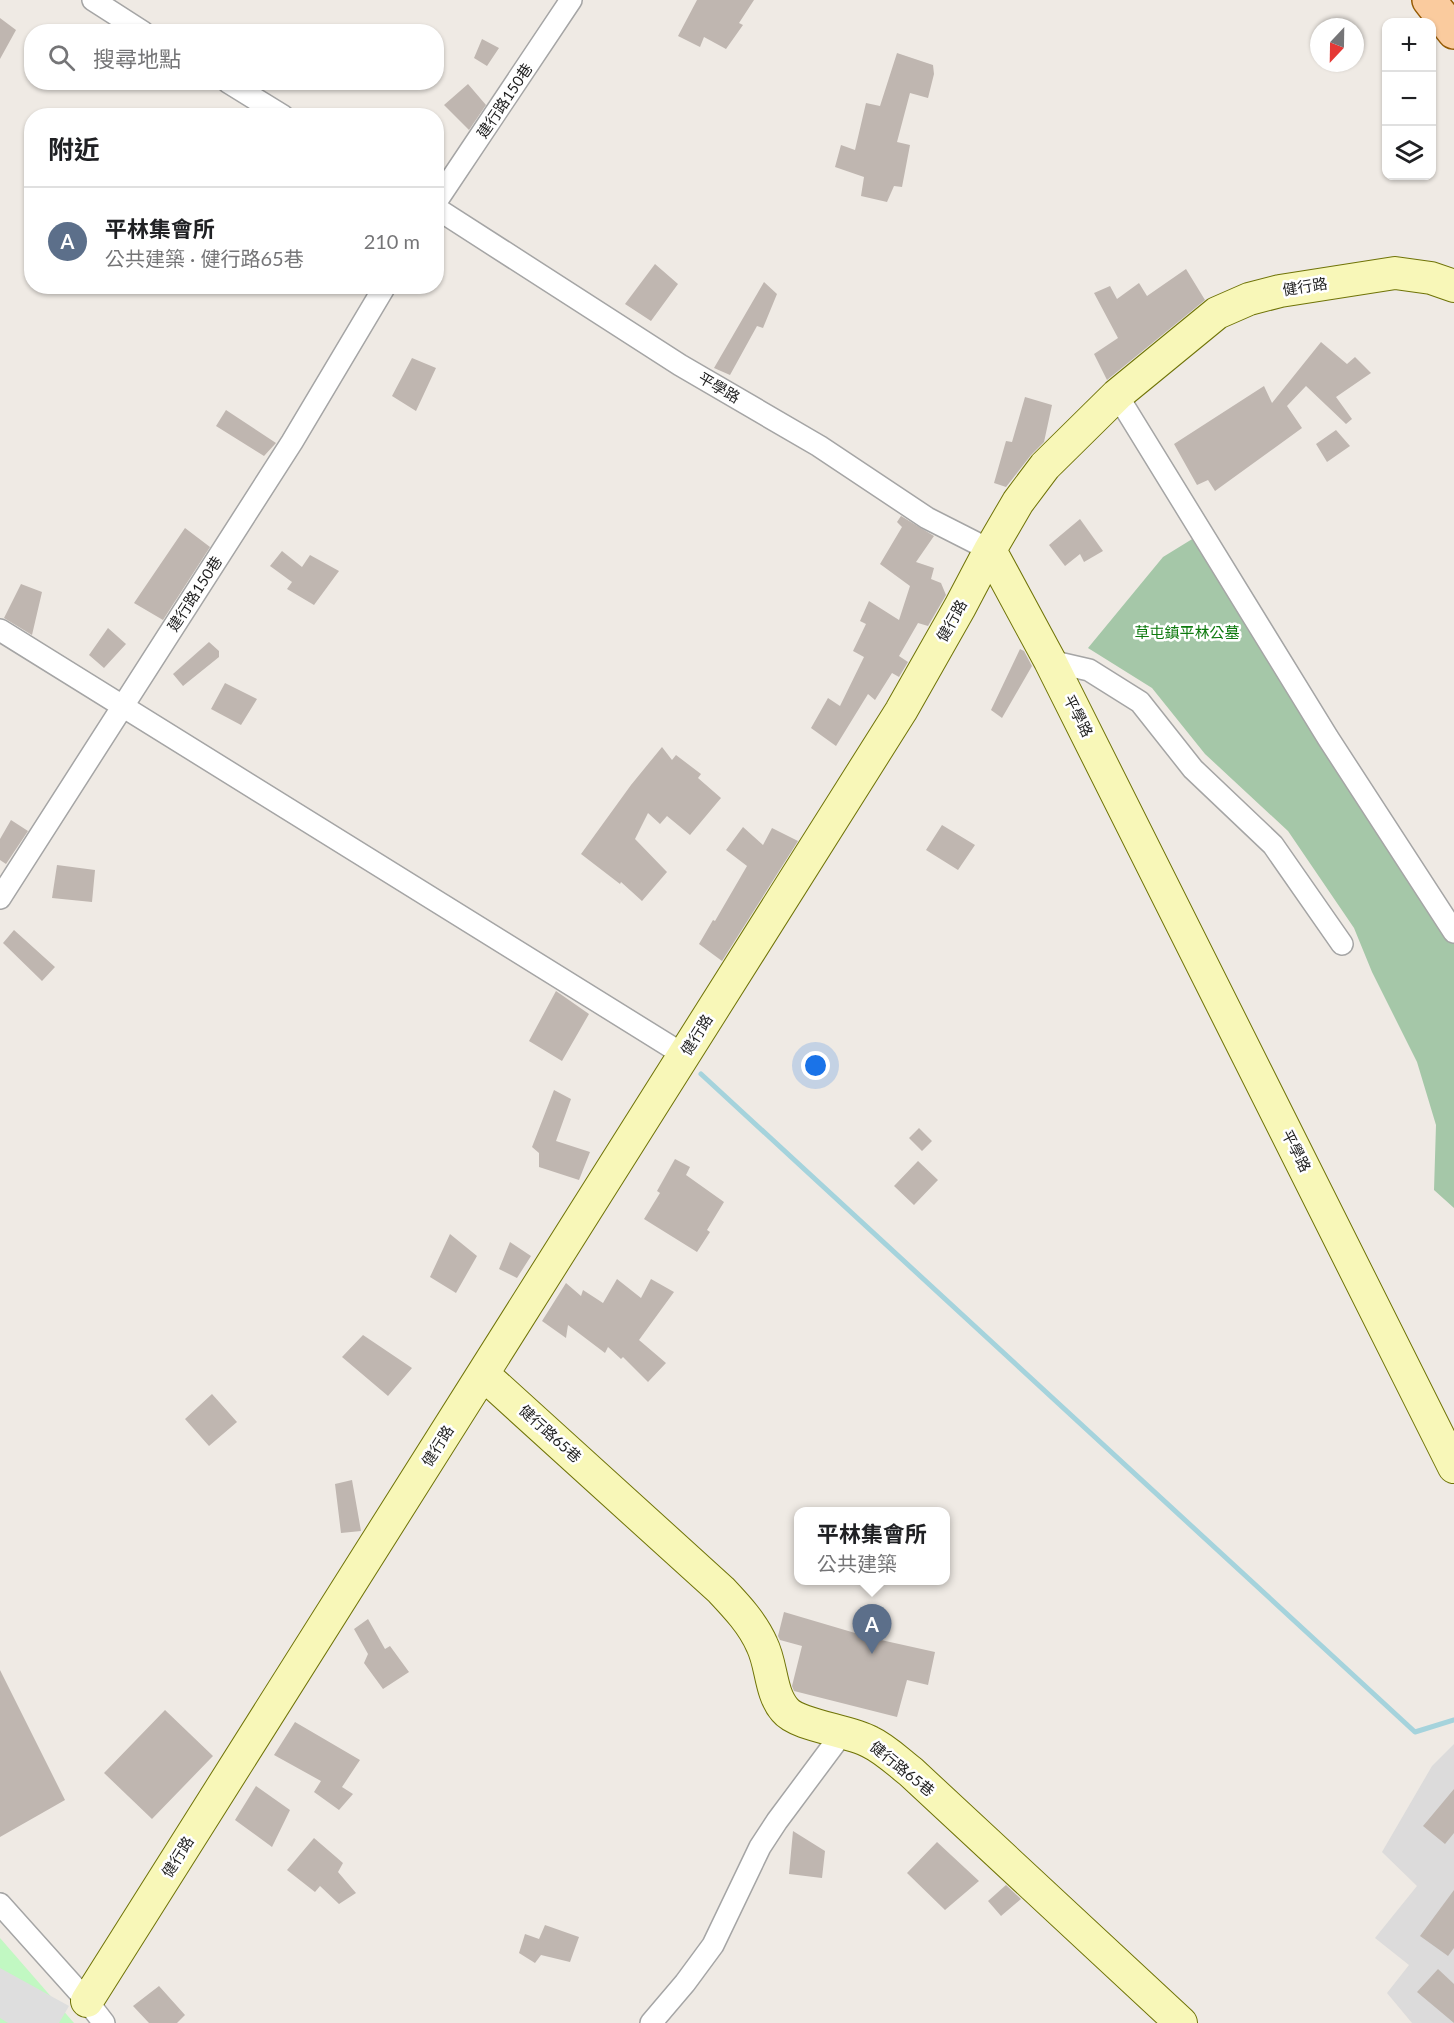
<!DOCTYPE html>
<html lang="zh-TW">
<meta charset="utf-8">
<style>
:root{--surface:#fff;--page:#f2f2f2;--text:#202124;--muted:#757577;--line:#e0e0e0;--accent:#0f766e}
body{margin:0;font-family:Lato,"Noto Sans TC",sans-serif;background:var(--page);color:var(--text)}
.controls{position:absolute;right:18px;top:18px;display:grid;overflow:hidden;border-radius:12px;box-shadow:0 2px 4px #0004}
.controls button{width:54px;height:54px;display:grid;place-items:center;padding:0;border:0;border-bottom:2px solid var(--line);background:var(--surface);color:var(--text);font:30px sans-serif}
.compass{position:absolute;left:1310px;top:18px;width:54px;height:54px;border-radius:50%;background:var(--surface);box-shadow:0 2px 4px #0004;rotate:202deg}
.you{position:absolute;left:816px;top:1066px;width:21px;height:21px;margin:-15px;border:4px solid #fff;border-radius:50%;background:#1a73e8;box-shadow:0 0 0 9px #1a73e833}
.badge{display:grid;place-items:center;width:39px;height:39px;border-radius:50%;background:var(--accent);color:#fff;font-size:20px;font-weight:700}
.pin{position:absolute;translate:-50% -50px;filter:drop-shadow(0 2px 3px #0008)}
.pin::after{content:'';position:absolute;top:32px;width:21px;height:18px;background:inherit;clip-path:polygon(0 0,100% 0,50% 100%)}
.popup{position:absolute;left:794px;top:1507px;width:156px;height:78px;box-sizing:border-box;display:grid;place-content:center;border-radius:12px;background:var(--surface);filter:drop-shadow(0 2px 4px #0005);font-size:20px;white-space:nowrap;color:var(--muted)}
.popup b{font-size:22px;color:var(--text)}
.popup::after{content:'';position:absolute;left:50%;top:100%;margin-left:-12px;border:12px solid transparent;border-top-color:var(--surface)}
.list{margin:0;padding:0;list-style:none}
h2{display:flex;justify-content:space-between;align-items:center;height:78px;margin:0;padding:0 24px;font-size:26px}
h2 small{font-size:20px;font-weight:400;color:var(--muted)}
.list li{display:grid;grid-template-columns:39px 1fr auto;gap:18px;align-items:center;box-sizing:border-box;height:108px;padding:0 24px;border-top:2px solid var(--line)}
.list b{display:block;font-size:22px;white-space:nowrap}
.list p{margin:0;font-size:20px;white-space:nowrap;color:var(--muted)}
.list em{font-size:20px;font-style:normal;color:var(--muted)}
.icon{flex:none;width:33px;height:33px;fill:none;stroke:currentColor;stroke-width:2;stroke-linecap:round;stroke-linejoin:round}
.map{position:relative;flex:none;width:1454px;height:2023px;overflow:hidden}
.search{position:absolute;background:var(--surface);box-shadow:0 2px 4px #0004;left:24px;top:24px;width:420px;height:66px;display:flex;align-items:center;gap:15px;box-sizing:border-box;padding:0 21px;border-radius:24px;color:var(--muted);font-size:22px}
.panel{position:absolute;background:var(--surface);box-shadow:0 2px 4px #0004;left:24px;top:108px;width:420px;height:186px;border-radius:24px}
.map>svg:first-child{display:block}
.residential{fill:#dcdbdb}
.cemetery{fill:#a5c7a8}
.park{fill:#c1f8c2}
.parking{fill:#dedede}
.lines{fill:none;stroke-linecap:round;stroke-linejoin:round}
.stream{stroke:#a5d3dc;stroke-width:5}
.building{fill:#bfb6b0}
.street-casing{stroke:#a5a5a5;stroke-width:24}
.secondary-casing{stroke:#6f7307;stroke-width:34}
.primary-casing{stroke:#955a03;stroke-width:36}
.street{stroke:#fff;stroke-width:21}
.secondary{stroke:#f8f7b8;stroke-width:32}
.primary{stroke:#facb9e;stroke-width:33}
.labels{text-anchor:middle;stroke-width:5;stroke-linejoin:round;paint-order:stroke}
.street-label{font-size:15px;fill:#1e1e1e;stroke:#fff}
.park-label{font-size:15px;fill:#0d7a0e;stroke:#fff}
</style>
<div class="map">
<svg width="1454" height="2023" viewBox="0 0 1454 2023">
<rect width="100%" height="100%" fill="#efeae4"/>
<!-- residential -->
<path class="residential" d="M1454,1744V2023H1412L1387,1993L1409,1965L1375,1938L1417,1886L1382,1852L1432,1766Z"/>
<!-- cemetery -->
<path class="cemetery" d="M1202,533L1454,931V1208L1434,1190L1436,1125L1417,1062L1372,972L1354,928L1288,831L1205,754L1152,688L1088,648L1163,557Z"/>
<!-- park -->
<path class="park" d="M0,1938L74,2023H0Z"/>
<!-- parking -->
<path class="parking" d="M0,1968L69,2006L59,2023H8L0,2018Z"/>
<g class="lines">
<!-- stream -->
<path class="stream" d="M701,1074L1415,1732L1454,1720"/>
</g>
<!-- building -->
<path class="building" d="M697,0H754L739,23L743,25L726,49L704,37L700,47L678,36Z
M0,18L16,30L0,59Z
M482,39L499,48L487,66L474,58Z
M897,53L933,65L934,74L928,98L910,93L897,142L910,145L902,187L894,186L887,202L861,196L864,177L835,167L841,145L855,150L866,103L880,106Z
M468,84L486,105L469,130L444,105Z
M655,264L678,284L651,321L625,304Z
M1186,269L1205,300L1107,380L1094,354L1118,338L1094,293L1110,286L1117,299L1139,283L1147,296Z
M764,282L777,294L763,328L757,326L730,375L714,368Z
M1321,342L1347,364L1355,357L1371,373L1336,397L1352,419L1346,424L1306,386L1287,406L1302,428L1215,491L1208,480L1197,485L1174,444L1264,386L1272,403Z
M412,358L436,368L416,411L392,396Z
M1025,397L1052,405L1044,442L1031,455L1006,487L994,483L1006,441L1012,442Z
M226,410L276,443L264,456L216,426Z
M1336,430L1350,446L1327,462L1316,444Z
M901,516L934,536L916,562L934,568L931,579L941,583L946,595L928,626L918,623L899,656L908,662L899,677L892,673L875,700L868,694L836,746L811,728L828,698L840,706L864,657L853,651L866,624L860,621L869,601L899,620L910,586L880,564L902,527L897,522Z
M1080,519L1103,551L1084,562L1080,554L1065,566L1049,545Z
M185,528L210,547L163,620L134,603Z
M282,551L302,567L310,555L339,571L314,605L287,589L292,582L270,566Z
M21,584L42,592L32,635L4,618Z
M108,628L126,644L104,668L89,655Z
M209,642L219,651V657L183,686L173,674Z
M1020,649L1024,651L1032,666L1002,718L991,710Z
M225,683L257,699L241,725L211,709Z
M662,747L672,760L676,755L701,774L698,778L721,798L690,835L667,816L660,824L648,813L635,839L667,872L642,901L621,882L620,884L581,854L631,785Z
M11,820L28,831L6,864L0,860V839Z
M942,825L975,845L958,870L926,850Z
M743,827L763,845L772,828L798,841L722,961L699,944L713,920L715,921L747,866L726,850Z
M57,865L95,870L92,902L52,898Z
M14,930L55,967L42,981L3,943Z
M556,991L589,1014L562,1061L529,1041Z
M554,1090L571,1099L556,1141L590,1152L579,1180L539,1167V1153L532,1147Z
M919,1128L932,1141L922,1151L909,1138Z
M675,1159L690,1167L686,1175L724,1202L707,1230L710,1232L697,1252L644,1219L660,1193L657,1191Z
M918,1161L938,1180L914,1205L894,1186Z
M450,1234L477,1256L456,1293L430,1277Z
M510,1242L531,1256L517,1278L499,1269Z
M617,1279L641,1298L651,1279L674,1292L639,1340L666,1363L648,1382L623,1357L621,1359L608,1347L605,1353L568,1325L566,1338L542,1321L566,1283L581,1296L583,1290L603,1303Z
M363,1335L412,1368L388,1396L342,1357Z
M212,1394L237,1422L209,1446L185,1419Z
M352,1480L361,1531L341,1533L335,1484Z
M784,1612L872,1638L935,1652L928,1685L907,1680L897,1717L794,1691L792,1686L802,1646L780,1640L778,1636Z
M368,1619L385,1649L390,1646L409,1672L383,1689L364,1663L368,1654L354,1629Z
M0,1670L65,1800L0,1837Z
M165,1710L213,1756L152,1819L104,1773Z
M295,1722L360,1760L342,1787L353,1794L339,1810L314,1792L321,1781L274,1755Z
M256,1786L290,1810L272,1847L235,1820Z
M1454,1789V1833L1445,1844L1423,1826Z
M793,1831L825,1851L822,1878L789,1874Z
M314,1838L343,1863L338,1872L356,1893L339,1904L320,1886L315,1892L287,1870Z
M937,1842L979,1881L945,1910L907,1873Z
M1006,1885L1021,1899L1001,1916L988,1901Z
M1454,1890V1948L1448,1956L1420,1936Z
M545,1925L579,1937L570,1962L541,1955L535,1963L519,1953L525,1934L539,1939Z
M1438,1969L1454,1984V2023L1417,1992Z
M159,1986L185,2015L177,2023H149L133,2006Z"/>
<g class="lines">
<defs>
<path id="street" d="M93,0L143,32
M228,82L283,116
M436,202L571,0
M436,208L680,365L819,446L927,518L990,550
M1117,395L1328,738L1454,932
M0,630L684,1055
M1050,661L1089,670L1140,702L1193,769L1273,845L1342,944
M0,898L292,442L385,286
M0,1904L87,2001L104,2023
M651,2023L685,1983L713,1945L760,1847L777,1821L844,1731"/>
<path id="secondary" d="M990,550L1050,661L1454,1467
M483,1374L721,1590C737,1607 753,1624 762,1645C772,1665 770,1693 785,1710C798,1726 848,1730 870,1742C885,1749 898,1762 911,1772L1181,2023
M87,2001L901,711L960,607L990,550L1018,502L1045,466L1117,395L1217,313L1249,299L1280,291L1395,273L1431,278L1454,286"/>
<path id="primary" d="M1429,0L1454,32"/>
</defs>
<!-- street casing -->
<use href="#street" class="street-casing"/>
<!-- secondary casing -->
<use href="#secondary" class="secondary-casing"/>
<!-- primary casing -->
<use href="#primary" class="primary-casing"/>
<!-- street -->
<use href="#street" class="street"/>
<!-- secondary -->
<use href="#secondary" class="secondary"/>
<!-- primary -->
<use href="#primary" class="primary"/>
</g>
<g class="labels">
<!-- street labels -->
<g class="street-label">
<text transform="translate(505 101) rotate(-56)" y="5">建行路150巷</text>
<text transform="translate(1305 287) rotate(-9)" y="5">健行路</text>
<text transform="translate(719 388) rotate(30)" y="5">平學路</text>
<text transform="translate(195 594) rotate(-57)" y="5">建行路150巷</text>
<text transform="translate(952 621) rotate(-61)" y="5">健行路</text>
<text transform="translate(1078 716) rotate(63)" y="5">平學路</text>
<text transform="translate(697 1035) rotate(-58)" y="5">健行路</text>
<text transform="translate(1296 1151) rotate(63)" y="5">平學路</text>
<text transform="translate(550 1434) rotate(42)" y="5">健行路65巷</text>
<text transform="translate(438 1446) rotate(-58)" y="5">健行路</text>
<text transform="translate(902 1769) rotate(39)" y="5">健行路65巷</text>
<text transform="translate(178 1857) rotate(-58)" y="5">健行路</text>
</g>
<!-- park labels -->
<g class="park-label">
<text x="1187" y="638">草屯鎮平林公墓</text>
</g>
</g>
</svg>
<div class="controls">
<button>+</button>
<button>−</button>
<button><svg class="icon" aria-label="layers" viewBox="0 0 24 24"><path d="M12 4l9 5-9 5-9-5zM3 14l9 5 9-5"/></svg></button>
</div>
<svg class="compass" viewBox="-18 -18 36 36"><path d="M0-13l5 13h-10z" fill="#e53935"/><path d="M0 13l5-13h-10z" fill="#757577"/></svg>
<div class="you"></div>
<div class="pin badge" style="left:872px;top:1654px;background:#5c6f8a">A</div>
<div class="popup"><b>平林集會所</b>公共建築</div>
<div class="search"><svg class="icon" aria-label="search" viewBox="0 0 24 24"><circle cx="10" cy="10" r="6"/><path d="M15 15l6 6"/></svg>搜尋地點</div>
<section class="panel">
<h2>附近<small></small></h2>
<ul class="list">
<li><span class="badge" style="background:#5c6f8a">A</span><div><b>平林集會所</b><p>公共建築 · 健行路65巷</p></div><em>210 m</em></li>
</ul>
</section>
</div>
